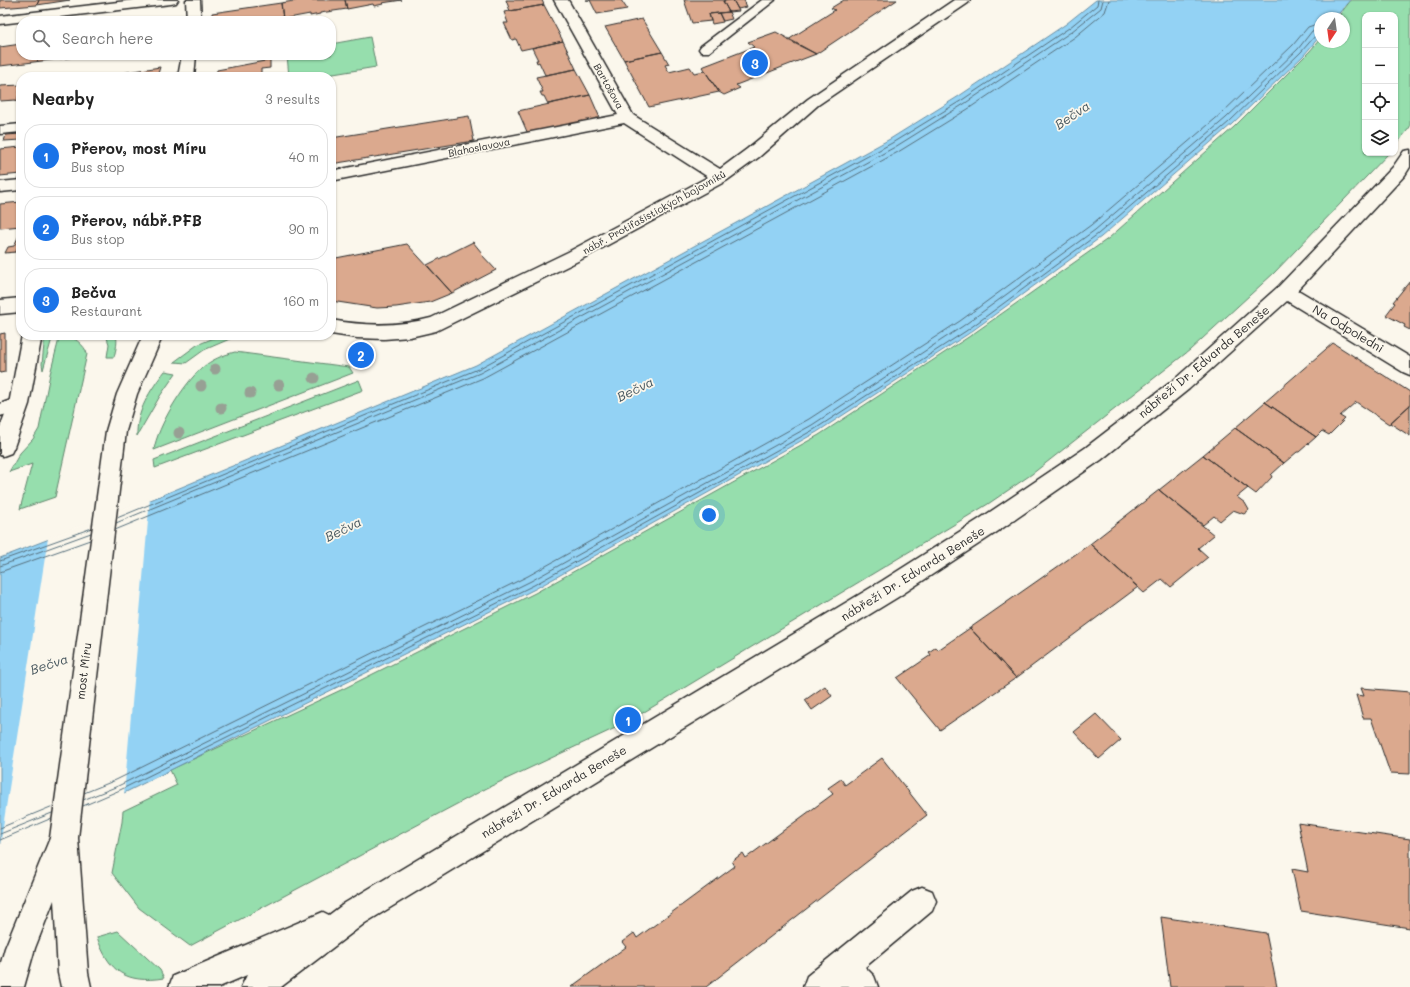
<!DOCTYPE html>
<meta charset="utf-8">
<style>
:root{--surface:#fff;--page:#f2f2f2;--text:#222;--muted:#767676;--line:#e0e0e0;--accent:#1a73e8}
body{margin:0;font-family:Mali,sans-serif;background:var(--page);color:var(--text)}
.controls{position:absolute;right:12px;top:12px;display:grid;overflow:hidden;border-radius:8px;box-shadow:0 1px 3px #0004}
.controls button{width:36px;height:36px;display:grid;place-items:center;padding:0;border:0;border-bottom:1px solid var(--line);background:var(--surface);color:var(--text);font:20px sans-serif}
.compass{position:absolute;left:1314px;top:12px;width:36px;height:36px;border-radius:50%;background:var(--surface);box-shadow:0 1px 3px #0004;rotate:193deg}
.you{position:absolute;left:709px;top:515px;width:14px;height:14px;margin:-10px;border:3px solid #fff;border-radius:50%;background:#1a73e8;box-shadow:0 0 0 6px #1a73e833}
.badge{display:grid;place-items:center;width:26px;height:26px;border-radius:50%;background:var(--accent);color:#fff;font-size:13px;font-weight:700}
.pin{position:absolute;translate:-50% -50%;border:2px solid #fff;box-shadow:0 1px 4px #0006}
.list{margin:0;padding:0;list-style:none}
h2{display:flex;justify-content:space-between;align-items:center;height:52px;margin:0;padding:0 16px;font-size:17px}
h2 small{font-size:13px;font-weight:400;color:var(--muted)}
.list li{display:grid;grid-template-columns:26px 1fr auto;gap:12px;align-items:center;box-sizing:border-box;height:64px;margin:0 8px 8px;padding:0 8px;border:1px solid var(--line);border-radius:16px}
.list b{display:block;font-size:15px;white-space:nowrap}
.list p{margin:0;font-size:13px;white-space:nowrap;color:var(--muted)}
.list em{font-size:13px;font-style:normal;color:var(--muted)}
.icon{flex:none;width:22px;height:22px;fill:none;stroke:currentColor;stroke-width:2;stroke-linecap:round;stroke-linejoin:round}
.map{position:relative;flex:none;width:1410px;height:987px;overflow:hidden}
.search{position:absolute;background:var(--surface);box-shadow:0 1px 3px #0004;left:16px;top:16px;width:320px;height:44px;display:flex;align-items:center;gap:10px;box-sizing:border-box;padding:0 14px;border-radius:16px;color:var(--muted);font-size:15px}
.panel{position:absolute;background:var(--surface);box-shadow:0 1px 3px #0004;left:16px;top:72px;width:320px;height:268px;border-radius:16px}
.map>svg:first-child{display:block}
.green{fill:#96dead;stroke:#60846c}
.water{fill:#93d2f4;stroke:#698fa4}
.pier{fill:#fbf7ec}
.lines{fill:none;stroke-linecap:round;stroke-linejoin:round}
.shore{stroke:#556e7b;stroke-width:1}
.building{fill:#dba98e;stroke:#2b2b2b}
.service-casing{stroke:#2b2b2b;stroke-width:3}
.minor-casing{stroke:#2b2b2b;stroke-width:3}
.service{fill:#fbf7ec;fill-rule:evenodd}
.minor{fill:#fbf7ec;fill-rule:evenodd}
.tree{fill:#97a094}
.labels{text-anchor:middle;stroke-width:3.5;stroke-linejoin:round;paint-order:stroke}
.far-street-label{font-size:10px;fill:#2b2b2b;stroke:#fbf7ec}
.street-label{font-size:12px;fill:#2b2b2b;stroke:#fbf7ec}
.water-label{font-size:13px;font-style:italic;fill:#45555d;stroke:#fbf7ec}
</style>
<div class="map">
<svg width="1410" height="987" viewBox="0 0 1410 987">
<rect width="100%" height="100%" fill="#fbf7ec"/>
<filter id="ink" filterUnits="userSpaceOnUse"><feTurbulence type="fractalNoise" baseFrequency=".025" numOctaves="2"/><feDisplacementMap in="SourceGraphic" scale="8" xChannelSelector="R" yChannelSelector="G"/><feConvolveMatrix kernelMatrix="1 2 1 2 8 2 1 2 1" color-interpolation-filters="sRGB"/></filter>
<g filter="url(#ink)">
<!-- green -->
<path class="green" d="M1351,0H1410V127L1395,146V15H1365V153H1389L1274,273L1190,350L1032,474L988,504L626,723L487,788L190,946L139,908L112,873L122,822L123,811L177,785L170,770L341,690L535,593L819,435L970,336L1109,238L1234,127L1310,51L1320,39V42H1344V18H1337Z
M370,37L376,67L315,77H289L287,55H331V44Z
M45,335H53L43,370L42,364Z
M63,335C71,334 86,346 87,354L55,497L20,509L32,464L9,472L20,453L33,439L39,429L50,374L59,339Z
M106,335H116C118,342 116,349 114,357H107L109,344Z
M221,335H239L204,350L186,363L174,362L197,345Z
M235,352L349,367L353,373L154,450C157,427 184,383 202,368C211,360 223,355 235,352Z
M165,371L176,373L160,396L137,436C136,412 150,390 165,371Z
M359,380L363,390L155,468L154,460Z
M118,931L160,970L164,978C126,984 109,972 97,937Z"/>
<!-- water -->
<path class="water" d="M1096,0H1350L1335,18H1320V36L1304,55L1232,124L1101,237L968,334L817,432L535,589L122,794L0,844V558L148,501L476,365L890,139L959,96L1066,24Z"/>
<!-- pier -->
<path class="pier" d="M150,498L124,795L0,846L48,538Z"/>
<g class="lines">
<!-- shore -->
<path class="shore" d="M117,518L478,369L892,143L962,100L1069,28L1097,5L1098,0
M116,523L480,373L895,147L964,104L1071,32L1101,8L1103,0
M115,530L483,378L898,152L968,109L1075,37L1105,12L1109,0
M0,561L92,528
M0,566L91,533
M0,572L90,540
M84,793L116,780L528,576L809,419L960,321L1091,225L1222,113L1293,45L1308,27L1320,23
M83,800L118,786L531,581L812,425L963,326L1095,230L1226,118L1298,49L1312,31L1320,29
M83,806L120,790L534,585L815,429L966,331L1098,234L1229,122L1301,52L1316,35L1320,34
M0,828L53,806
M0,834L52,813
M0,840L52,818"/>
</g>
<!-- building -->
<path class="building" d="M0,0H39L37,5L0,8Z
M39,0H70L37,5Z
M300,0H345L347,9L320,13V14L310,16V14L283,19L281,3Z
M345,0H402L382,3L383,4L374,6L373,4L347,9Z
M506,0H542L544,5L510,11Z
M586,0H621L627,9L597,14L590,0Z
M684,0H730L723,1L729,12L709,14L711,21L692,23Z
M733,0H744L747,7L738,9Z
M733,0L739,11L729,12L723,1Z
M844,0H897L816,54L788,40L835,10L831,8Z
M281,3L283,19L271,21H212V13Z
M544,5L563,41L521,50L516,39L512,40L504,23H508L504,12Z
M729,12L732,19L723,21L719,13Z
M719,13L723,22L712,24L709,14Z
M642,19L662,52L624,60L605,27Z
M776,32L816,54L736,85L740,88L724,95L719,92L702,67L754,47L748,42Z
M563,41L576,69L545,75L539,62L537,63L536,60H538L532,48Z
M21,44V55H92L0,66V47Z
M662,52L669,64L665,65L669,72L690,67L694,73L705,71L719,92L649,107L624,60Z
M270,60V68L261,69V77H216L217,70Z
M160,67L157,77H108L109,75Z
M576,69L590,95L548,104L544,96H542L540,92H543L536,77Z
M21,85L17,101H16V100L0,101V86Z
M590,95L600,118L528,134L518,111Z
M469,116L474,141L331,164V138Z
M21,134V140L4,141L6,135Z
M21,147V174L0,176V149Z
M21,202V226L0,228V204Z
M21,231V247H18L16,252L5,253L8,247L14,246Z
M473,242L482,253L481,254L496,270L452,293L427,265Z
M407,244L452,293L430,302L396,307L377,308L331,301V259Z
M1410,281V330L1404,327L1405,325L1386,315L1395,303L1393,302Z
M5,333V372L0,373V334Z
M1333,343L1410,392V405L1389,424L1356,402L1340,416L1345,419L1329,435L1322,431L1316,437L1265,402Z
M1265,402L1316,437L1299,452H1297L1284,463L1235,428Z
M1410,405V436L1390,423Z
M1235,428L1284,463L1271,475L1272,477L1256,494L1203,455Z
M1203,455L1248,488L1237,497L1245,503L1249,510L1244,514L1233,510L1220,521L1214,516L1203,525L1159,490Z
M1159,490L1214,535L1198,548L1208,557L1171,587L1162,579L1144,593L1090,544Z
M1090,544L1138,587L1016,678L970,628Z
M970,628L1016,678L940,730L897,678L931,655L929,652L936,647L938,650Z
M825,686L832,696L812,710L805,700Z
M1361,688L1410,692V774L1390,773L1371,718H1363L1356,695L1364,696Z
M1096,714L1121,740L1099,759L1074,732Z
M882,758L927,815L706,987H571L626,947L622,942L634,933L637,938L735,866L732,861L743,853L746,858L833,794L828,788L841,779L845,785Z
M1298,823L1410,839V928L1301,911L1292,869L1308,872Z
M1161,917L1266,933L1277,987H1170Z"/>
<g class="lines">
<defs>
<path id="service" d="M762,0H775L709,52H701L699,49L701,46Z
M21,124V132L0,134V126Z
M19,397L25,399L27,404L25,409L0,416V404Z"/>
<path id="minor" d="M135,0H178L176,3L171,4L0,24V16Z
M186,0H200L201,21H187Z
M554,0H568L633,115L720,169L747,149L808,99L954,0H970L968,3L818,105L759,157L726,181L580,260L436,331L410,337L384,339L357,338L331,334V320C365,326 398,327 431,318L568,252L708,177L624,123L331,181V171L618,115Z
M182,55H196L194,77H178Z
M1410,150V167L1405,175L1298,290L1410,357V375L1403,372L1287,301L1189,389L1101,460L994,534L898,597L365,923L281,987H241L247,975L219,987H169L173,976L323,912L329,915L345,903L882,581L978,520L1085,448L1175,379L1279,286L1393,167L1404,151Z
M21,180V190L0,192V182Z
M21,298V312L0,314V300Z
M22,335H42L29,404L14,447L11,453L3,456L0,455V427L9,404Z
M143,335H163L137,394L126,431L78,838L88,973L91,987H61L58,973L54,900L35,948L24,987H0V966L5,948L50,838L106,431L117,394Z
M922,887L932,891L936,901L932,911L865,967L874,976L878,987H803L807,976L912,891Z"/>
</defs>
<!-- service casing -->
<use href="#service" class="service-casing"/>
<!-- minor casing -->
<use href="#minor" class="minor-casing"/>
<!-- service -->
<use href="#service" class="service"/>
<!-- minor -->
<use href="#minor" class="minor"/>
</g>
<!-- trees -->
<g class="tree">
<circle cx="215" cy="369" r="5.5"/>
<circle cx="314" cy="378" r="5.5"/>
<circle cx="279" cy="385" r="5.5"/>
<circle cx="201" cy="386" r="5.5"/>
<circle cx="250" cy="393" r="5.5"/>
<circle cx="221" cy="408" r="5.5"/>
<circle cx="179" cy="433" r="5.5"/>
</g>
</g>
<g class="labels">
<!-- far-street labels -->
<g class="far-street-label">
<text transform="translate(609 86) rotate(61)" y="4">Bartošova</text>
<text transform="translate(479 147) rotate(-11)" y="4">Blahoslavova</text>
<text transform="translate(654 212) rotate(-29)" y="4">nábř. Protifašistických bojovníků</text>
</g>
<!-- street labels -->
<g class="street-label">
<text transform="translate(1348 329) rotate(31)" y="4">Na Odpoledni</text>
<text transform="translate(1204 362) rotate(-40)" y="4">nábřeží Dr. Edvarda Beneše</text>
<text transform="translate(913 574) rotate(-32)" y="4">nábřeží Dr. Edvarda Beneše</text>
<text transform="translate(84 671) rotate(-83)" y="4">most Míru</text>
<text transform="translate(554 792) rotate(-31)" y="4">nábřeží Dr. Edvarda Beneše</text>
</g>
<!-- water labels -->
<g class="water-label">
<text transform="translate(1072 115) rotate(-34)" y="5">Bečva</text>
<text transform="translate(635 389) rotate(-26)" y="5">Bečva</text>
<text transform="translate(343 529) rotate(-26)" y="5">Bečva</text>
<text transform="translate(49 664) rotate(-18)" y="5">Bečva</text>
</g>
</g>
</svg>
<div class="controls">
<button>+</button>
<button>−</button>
<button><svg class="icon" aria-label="locate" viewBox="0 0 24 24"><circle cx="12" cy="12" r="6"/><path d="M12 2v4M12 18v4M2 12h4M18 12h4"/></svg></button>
<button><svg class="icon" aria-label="layers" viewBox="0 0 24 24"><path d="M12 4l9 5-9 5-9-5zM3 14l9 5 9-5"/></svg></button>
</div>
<svg class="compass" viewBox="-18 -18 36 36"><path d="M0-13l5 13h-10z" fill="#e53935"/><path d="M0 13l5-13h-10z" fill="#767676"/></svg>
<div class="you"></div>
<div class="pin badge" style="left:628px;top:720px">1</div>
<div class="pin badge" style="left:361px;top:355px">2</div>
<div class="pin badge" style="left:755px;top:63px">3</div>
<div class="search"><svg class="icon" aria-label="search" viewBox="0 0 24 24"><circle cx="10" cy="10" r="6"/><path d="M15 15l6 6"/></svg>Search here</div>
<section class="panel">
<h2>Nearby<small>3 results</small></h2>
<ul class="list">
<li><span class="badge">1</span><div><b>Přerov, most Míru</b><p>Bus stop</p></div><em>40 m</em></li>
<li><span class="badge">2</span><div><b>Přerov, nábř.PFB</b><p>Bus stop</p></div><em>90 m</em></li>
<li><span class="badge">3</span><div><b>Bečva</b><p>Restaurant</p></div><em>160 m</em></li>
</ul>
</section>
</div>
